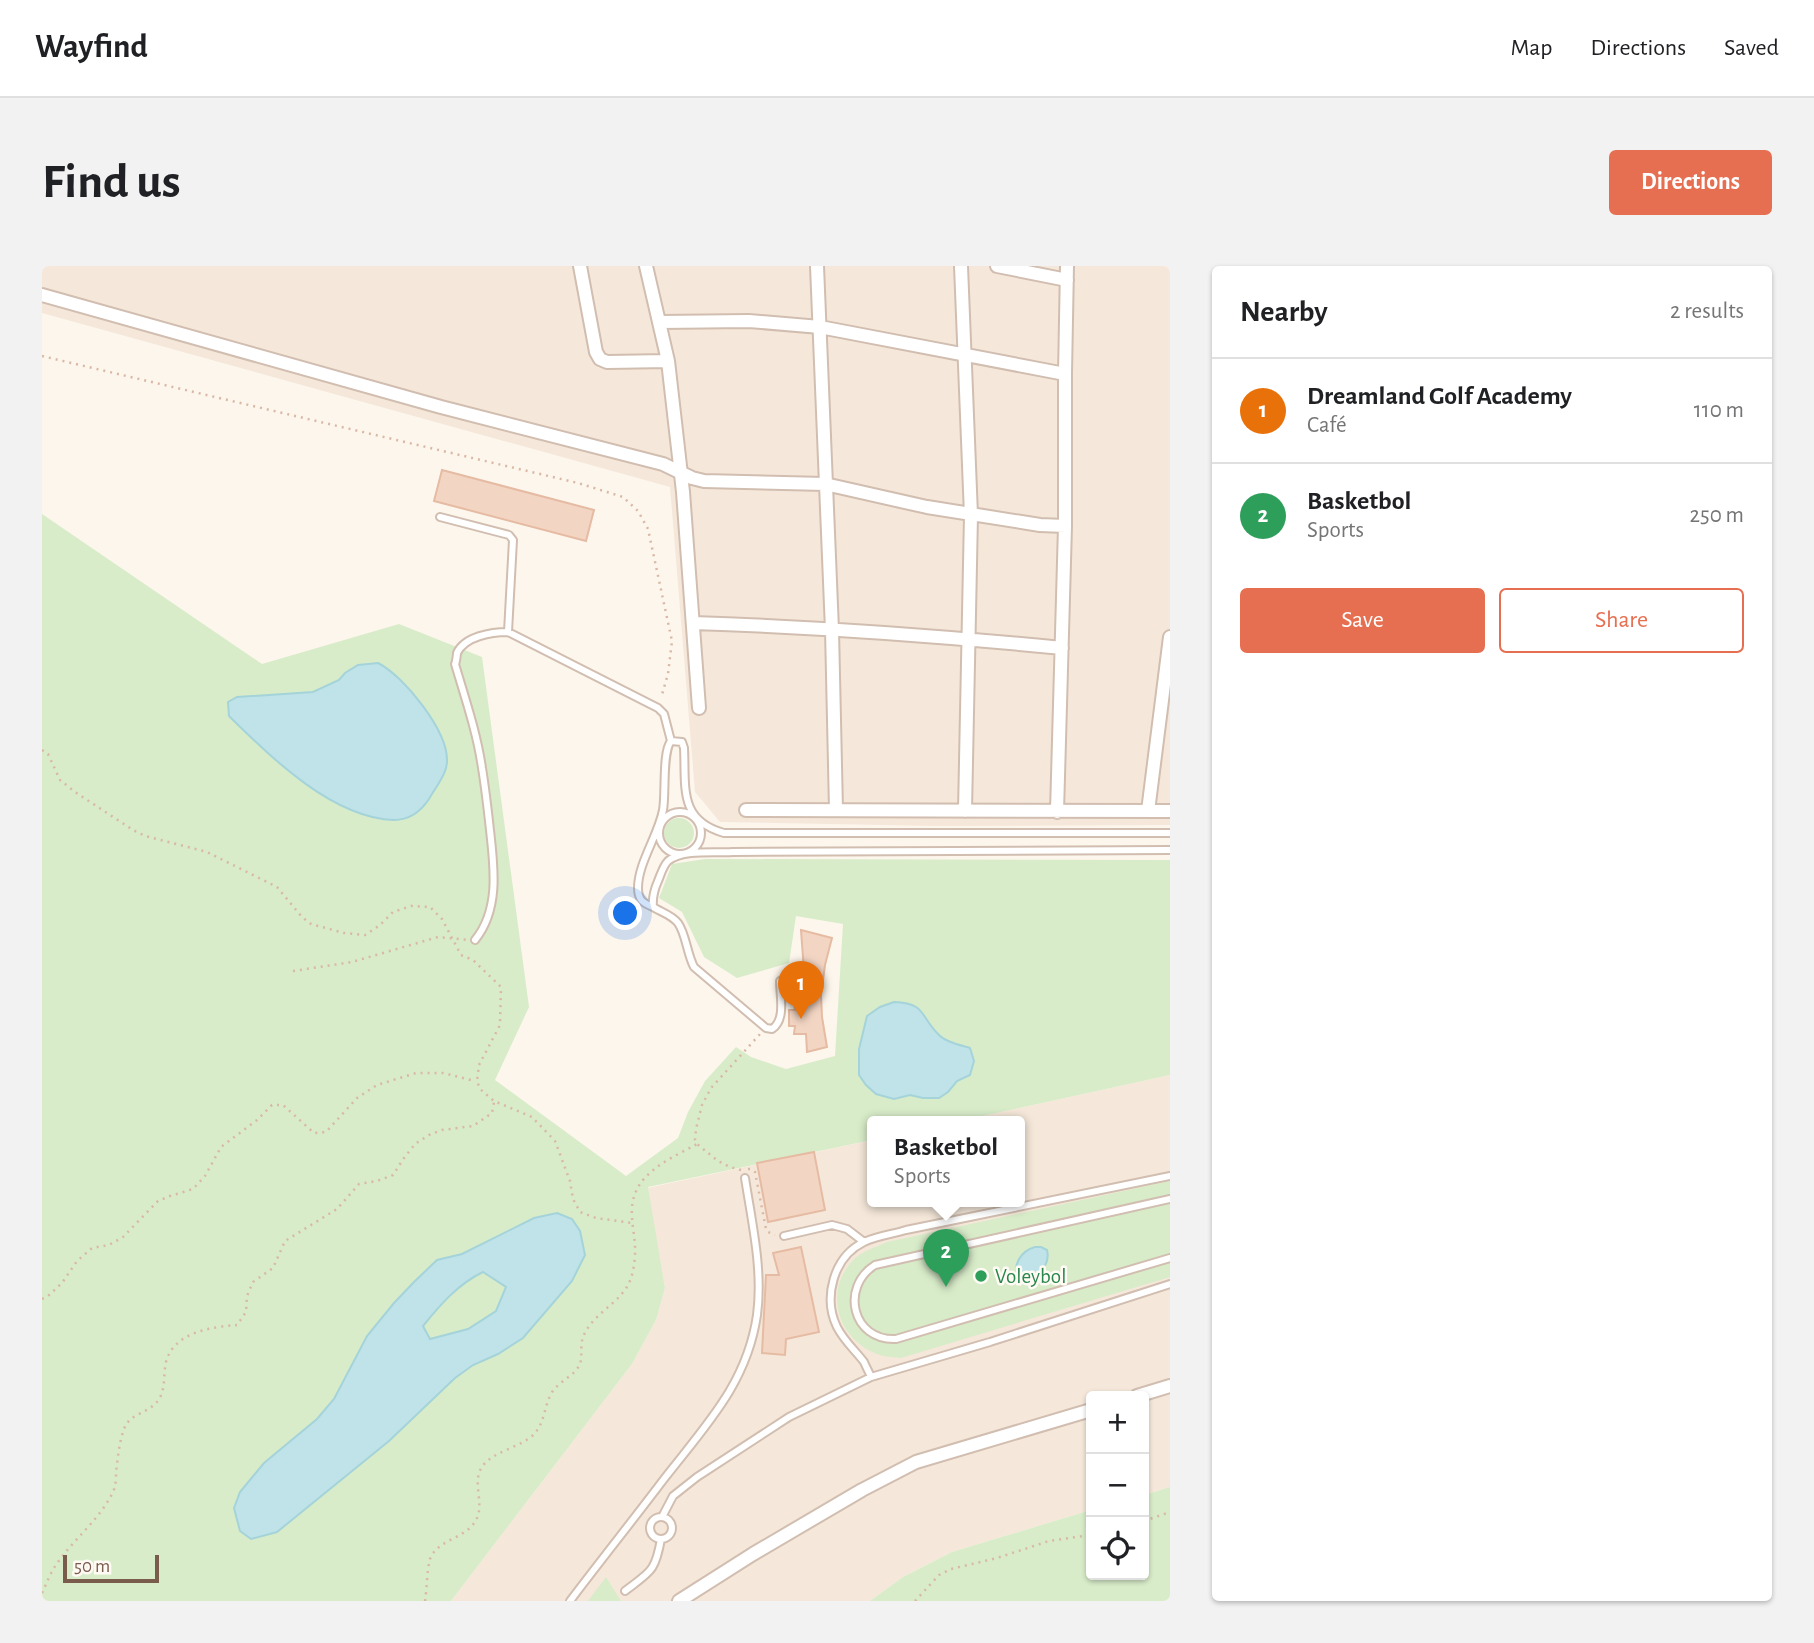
<!DOCTYPE html>
<meta charset="utf-8">
<style>
:root{--surface:#fff;--page:#f2f2f2;--text:#202124;--muted:#757577;--line:#e0e0e0;--accent:#e76f51}
body{margin:0;font-family:"Alegreya Sans",sans-serif;background:var(--page);color:var(--text)}
.controls{position:absolute;right:21px;bottom:21px;display:grid;overflow:hidden;border-radius:7px;box-shadow:0 2px 5px #0004}
.controls button{width:63px;height:63px;display:grid;place-items:center;padding:0;border:0;border-bottom:2px solid var(--line);background:var(--surface);color:var(--text);font:35px sans-serif}
.scale{position:absolute;left:21px;bottom:18px;width:96px;box-sizing:border-box;padding-left:7px;border:4px solid #7a5c4d;border-top:0;font-size:19px;line-height:24px;white-space:nowrap;color:#7a5c4d;-webkit-text-stroke:5px #fffaf3;paint-order:stroke}
.you{position:absolute;left:584px;top:648px;width:24px;height:24px;margin:-18px;border:5px solid #fff;border-radius:50%;background:#1a73e8;box-shadow:0 0 0 10px #1a73e833}
.badge{display:grid;place-items:center;width:46px;height:46px;border-radius:50%;background:var(--accent);color:#fff;font-size:23px;font-weight:700}
.pin{position:absolute;translate:-50% -58px;filter:drop-shadow(0 2px 4px #0008)}
.pin::after{content:'';position:absolute;top:37px;width:24px;height:21px;background:inherit;clip-path:polygon(0 0,100% 0,50% 100%)}
.popup{position:absolute;left:825px;top:850px;width:158px;height:91px;box-sizing:border-box;display:grid;place-content:center;border-radius:7px;background:var(--surface);filter:drop-shadow(0 2px 5px #0005);font-size:23px;white-space:nowrap;color:var(--muted)}
.popup b{font-size:26px;color:var(--text)}
.popup::after{content:'';position:absolute;left:50%;top:100%;margin-left:-14px;border:14px solid transparent;border-top-color:var(--surface)}
.list{margin:0;padding:0;list-style:none}
h2{display:flex;justify-content:space-between;align-items:center;height:91px;margin:0;padding:0 28px;font-size:30px}
h2 small{font-size:23px;font-weight:400;color:var(--muted)}
.list li{display:grid;grid-template-columns:46px 1fr auto;gap:21px;align-items:center;box-sizing:border-box;height:105px;padding:0 28px;border-top:2px solid var(--line)}
.list b{display:block;font-size:26px;white-space:nowrap}
.list p{margin:0;font-size:23px;white-space:nowrap;color:var(--muted)}
.list em{font-size:23px;font-style:normal;color:var(--muted)}
.actions{display:flex;gap:14px;padding:21px 28px}
.actions a{flex:1;padding:16px 0;border:2px solid var(--accent);border-radius:7px;text-align:center;font-size:24px;color:var(--accent)}
.actions .main{background:var(--accent);color:#fff}
.icon{flex:none;width:38px;height:38px;fill:none;stroke:currentColor;stroke-width:2;stroke-linecap:round;stroke-linejoin:round}
.map{position:relative;flex:none;width:1128px;height:1335px;overflow:hidden;border-radius:7px}
header{display:flex;align-items:center;gap:42px;box-sizing:border-box;height:98px;padding:0 35px;background:var(--surface);border-bottom:2px solid var(--line)}
header strong{font-size:33px}
nav{display:flex;gap:38px;margin-inline-start:auto;font-size:24px}
.intro{display:flex;align-items:center;justify-content:space-between;box-sizing:border-box;height:168px;padding:0 42px}
h1{margin:0;font-size:49px}
.button{padding:18px 32px;border-radius:7px;background:var(--accent);color:#fff;font-size:24px;font-weight:700}
main{display:flex;gap:42px;padding:0 42px}
aside{flex:1;background:var(--surface);border-radius:7px;box-shadow:0 2px 5px #0004}
.map>svg:first-child{display:block}
.residential{fill:#f5e8da}
.green{fill:#d8ecc9}
.water{fill:#bfe3e8;stroke:#a5d3da;stroke-width:2;fill-rule:evenodd}
.building{fill:#f3d5c3;stroke:#e6bba3;stroke-width:2}
.lines{fill:none;stroke-linecap:round;stroke-linejoin:round}
.lane-casing{stroke:#d1beb0;stroke-width:10}
.street-casing{stroke:#d1beb0;stroke-width:16}
.path{stroke:#d9b8a5;stroke-width:2.5;stroke-dasharray:2 5;stroke-linecap:butt}
.lane{stroke:#fff;stroke-width:6}
.street{stroke:#fff;stroke-width:12}
.leisure-dot{fill:#2e9e5b;stroke:#fffaf3;stroke-width:2.5}
.labels{text-anchor:middle;stroke-width:5;stroke-linejoin:round;paint-order:stroke}
.leisure-label{font-size:21px;fill:#27864d;stroke:#fffaf3;text-anchor:start}
</style>
<header>
<strong>Wayfind</strong>
<nav><a>Map</a><a>Directions</a><a>Saved</a></nav>
</header>
<div class="intro"><h1>Find us</h1><a class="button">Directions</a></div>
<main>
<div class="map">
<svg width="1128" height="1335" viewBox="0 0 1128 1335">
<rect width="100%" height="100%" fill="#fdf6ec"/>
<!-- residential -->
<path class="residential" d="M0,0H1128V559L894,560L678,556L653,526L628,221L0,47Z
M1128,809V1221L1102,1229V1130H1049V1244L910,1286L861,1311L828,1335H409L590,1098L614,1054L623,1022L605,922L830,874V935H978V855H918Z"/>
<!-- green -->
<path class="green" d="M0,248L220,398L357,358L440,391L487,741L453,814L584,910L636,872L646,846L663,815L694,781L709,791L744,803L793,790L801,658L754,650L747,697L695,712L662,691L640,646L617,632L630,598L663,593L1128,594V809L918,855H830V874L606,921L623,1022L614,1054L590,1098L409,1335H0Z
M622 567a15 15 0 1 1 30 0a15 15 0 1 1-30 0Z
M1128,915V1011L859,1092C852,1091 844,1091 838,1089C796,1075 780,1026 812,993C820,985 835,981 845,976Z
M1128,1221V1335H828L861,1311L910,1286L1049,1244V1309H1102V1229Z
M564,1311L579,1335H546Z"/>
<!-- water -->
<path class="water" d="M336,397C362,410 406,465 405,495C405,508 393,522 387,533C379,545 367,554 352,554C290,552 229,491 187,450L186,436L195,431L271,426L297,414L303,407L316,399Z
M852,736C884,737 878,750 896,768C903,776 918,779 928,782L932,795L928,809L915,815L906,826L897,832H881L868,829L852,833L834,828L824,819L817,809V783L825,750L838,741Z
M515,947L530,953L538,965L543,989L530,1015L481,1072L456,1088L431,1099L413,1112L347,1175L235,1266L209,1273L198,1265L192,1242L198,1226L222,1197L275,1153L292,1133L325,1070L352,1037L372,1016L395,994L420,988L492,952ZM441,1006L464,1021L454,1045L426,1063L388,1073L381,1060C398,1039 416,1018 441,1006Z
M993,981H999L1005,984C1009,1001 992,1016 976,1012C970,999 979,985 993,981Z"/>
<!-- building -->
<path class="building" d="M400,204L552,244L544,275L392,235Z
M759,664L790,672L783,699L779,729L780,751L785,781L765,786L764,768H752L753,760H747V744H753L751,719H763Z
M772,886L783,944L726,956L715,897Z
M759,981L777,1066L744,1073L743,1089L720,1087L724,1009H737L731,987Z"/>
<g class="lines">
<defs>
<path id="lane" d="M398,251L467,269L471,274L466,366
M617 567a21 21 0 1 1 42 0a21 21 0 1 1-42 0Z
M1128,567H682C636,554 644,521 642,482L640,476L629,475C620,486 624,528 621,544C616,570 596,597 596,622C596,634 601,637 611,641C610,631 612,624 616,615C619,608 621,600 626,595C641,583 673,587 691,586L1128,584
M611,641C619,646 630,649 636,657C644,668 645,688 652,701L724,762L730,763C744,754 738,730 738,715
M433,674C460,641 451,594 447,555C445,538 443,520 440,502C435,467 423,432 413,398C414,397 415,388 415,387C423,370 450,366 466,366L616,442L622,448L629,475
M1128,933L833,999C798,1021 810,1075 854,1073L1128,992
M742,970L790,959L805,963L822,976
M829,1111C827,1106 824,1101 822,1096C813,1084 802,1075 795,1061C781,1032 791,991 822,976C834,970 851,968 864,964L1128,910
M620,1251L631,1230L655,1211L747,1151L829,1111L948,1076L1128,1018
M608 1262a11 11 0 1 1 22 0a11 11 0 1 1-22 0Z
M583,1325C609,1305 613,1306 619,1273
M528,1335C559,1294 591,1254 622,1213C663,1160 705,1118 715,1049C721,1004 710,957 703,912"/>
<path id="street" d="M538,0L554,86L558,93L565,96L626,95
M604,0L626,95L641,226L657,442
M775,0L790,364L794,544
M919,0L929,249L923,545
M955,0L1025,14
M0,29L399,141L621,198L650,212L662,215L783,218L885,241L998,259L1023,260
M618,56L707,55L778,61L1023,108
M651,357C774,361 898,370 1020,382
M704,544L1128,545
M1106,545L1128,371
M1015,546L1023,260V108L1025,0
M1095,1130L1128,1120
M637,1335L711,1288L820,1224L874,1196L1049,1144"/>
</defs>
<!-- lane casing -->
<use href="#lane" class="lane-casing"/>
<!-- street casing -->
<use href="#street" class="street-casing"/>
<!-- path -->
<path class="path" d="M0,90L536,217L581,231L596,245L606,263L630,375L626,408L619,432
M0,484L6,488L18,514L33,526L91,564L103,570L165,586L235,621L260,651L269,658L302,667L323,669L338,659L351,646L369,640L388,641L400,653L419,689L431,694L459,721L458,759L437,799L435,815L438,823L452,835L490,851L513,875L528,915L531,933L538,946L554,952L590,957
M251,705L310,696L396,671L426,674
M706,903H709L713,906L724,963L726,966L733,969
M699,904L688,901L676,895L655,878L653,874L654,863L660,839L669,822L719,767
M0,1033L6,1030L20,1017L35,995L50,982L67,979L81,971L116,935L128,930L151,923L163,910L179,881L215,854L230,839H241L272,867L284,866L315,832L335,819L374,807H401L433,815
M1102,1255L1128,1246
M0,1327C4,1319 7,1310 12,1302C29,1275 57,1255 71,1226C74,1220 74,1212 74,1206C76,1191 77,1177 82,1163C88,1146 108,1148 117,1133C124,1122 121,1109 124,1096C132,1066 169,1061 195,1059L204,1046L205,1030L211,1016L231,1002L243,975L295,943L317,918L335,915L351,909L362,892L373,878L387,869L400,864L431,860L450,847L452,836
M383,1335C385,1323 385,1303 388,1293C396,1272 426,1273 435,1252C442,1237 430,1215 440,1201C450,1185 481,1181 493,1167C503,1155 502,1141 509,1128C516,1115 533,1110 538,1098C541,1088 537,1076 543,1067C552,1049 571,1040 582,1025C590,1015 592,1002 593,990C594,973 589,958 590,942C592,907 628,893 655,878
M873,1335L897,1309L909,1303L955,1292L1007,1275L1049,1269"/>
<!-- lane -->
<use href="#lane" class="lane"/>
<!-- street -->
<use href="#street" class="street"/>
</g>
<!-- markers -->
<circle class="leisure-dot" cx="939" cy="1010" r="7"/>
<g class="labels">
<!-- leisure labels -->
<g class="leisure-label">
<text x="953" y="1017">Voleybol</text>
</g>
</g>
</svg>
<div class="controls">
<button>+</button>
<button>−</button>
<button><svg class="icon" aria-label="locate" viewBox="0 0 24 24"><circle cx="12" cy="12" r="6"/><path d="M12 2v4M12 18v4M2 12h4M18 12h4"/></svg></button>
</div>
<div class="scale">50 m</div>
<div class="you"></div>
<div class="pin badge" style="left:759px;top:753px;background:#e8710a">1</div>
<div class="pin badge" style="left:904px;top:1021px;background:#2e9e5b">2</div>
<div class="popup"><b>Basketbol</b>Sports</div>
</div>
<aside>
<h2>Nearby<small>2 results</small></h2>
<ul class="list">
<li><span class="badge" style="background:#e8710a">1</span><div><b>Dreamland Golf Academy</b><p>Café</p></div><em>110 m</em></li>
<li><span class="badge" style="background:#2e9e5b">2</span><div><b>Basketbol</b><p>Sports</p></div><em>250 m</em></li>
</ul>
<div class="actions"><a class="main">Save</a><a>Share</a></div>
</aside>
</main>
